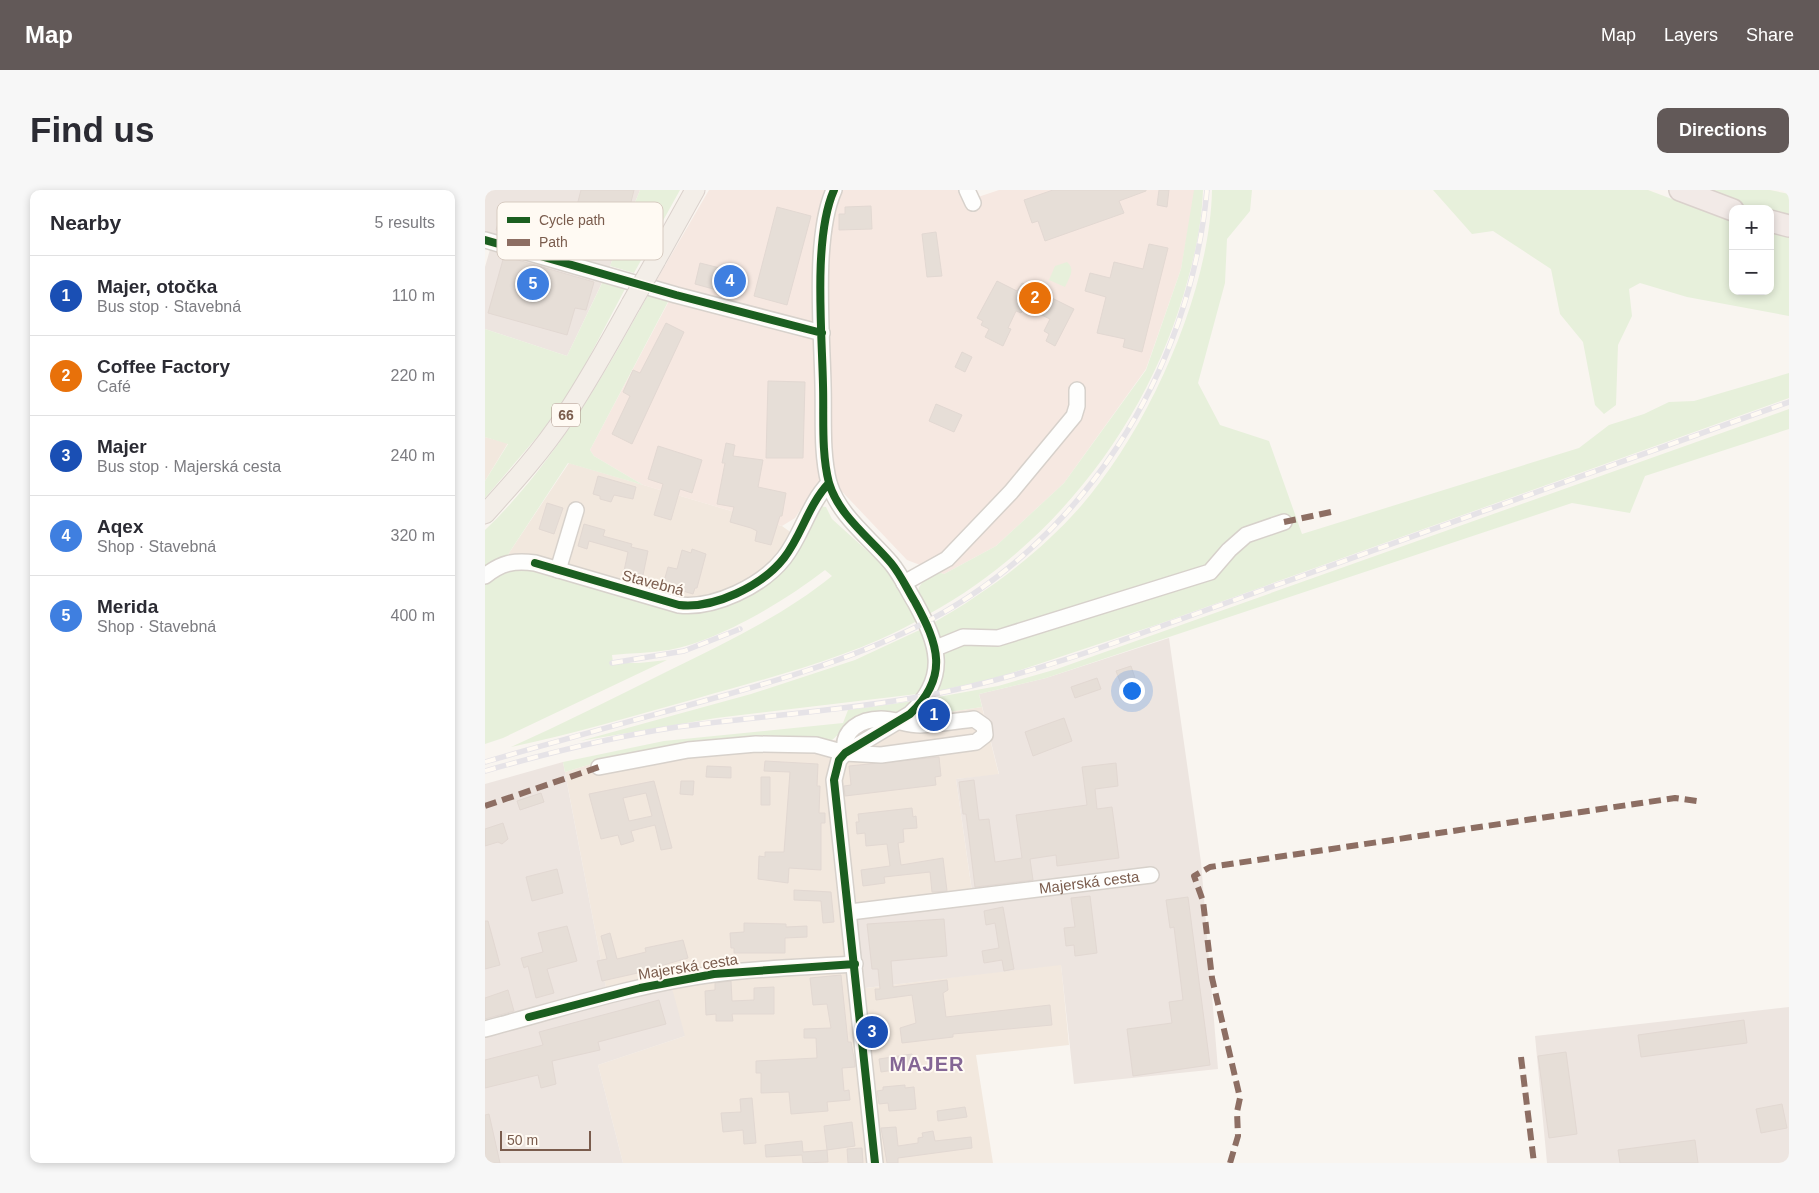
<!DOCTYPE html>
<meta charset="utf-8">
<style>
:root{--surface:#fff;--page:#f7f7f7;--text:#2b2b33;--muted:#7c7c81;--line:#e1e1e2;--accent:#625958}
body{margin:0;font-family:Helvetica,sans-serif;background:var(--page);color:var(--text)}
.controls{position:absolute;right:15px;top:15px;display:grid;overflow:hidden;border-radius:10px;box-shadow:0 2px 8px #0003}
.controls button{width:45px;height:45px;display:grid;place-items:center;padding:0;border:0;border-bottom:1px solid var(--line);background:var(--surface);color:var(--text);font:25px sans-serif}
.scale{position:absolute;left:15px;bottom:12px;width:91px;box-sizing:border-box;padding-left:5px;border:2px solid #7a5c4d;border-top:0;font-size:14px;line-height:18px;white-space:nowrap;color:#7a5c4d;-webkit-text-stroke:4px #fffaf3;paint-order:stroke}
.you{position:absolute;left:646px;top:500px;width:18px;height:18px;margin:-12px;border:4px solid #fff;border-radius:50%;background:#1a73e8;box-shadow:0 0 0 8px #1a73e833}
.badge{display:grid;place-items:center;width:32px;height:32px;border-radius:50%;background:var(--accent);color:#fff;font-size:16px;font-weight:700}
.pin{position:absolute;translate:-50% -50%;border:2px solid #fff;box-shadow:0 1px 5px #0006}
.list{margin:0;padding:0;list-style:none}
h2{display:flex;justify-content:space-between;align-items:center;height:65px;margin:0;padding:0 20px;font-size:21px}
h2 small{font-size:16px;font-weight:400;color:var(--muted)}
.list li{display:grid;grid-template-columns:32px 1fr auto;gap:15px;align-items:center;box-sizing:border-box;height:80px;padding:0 20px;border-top:1px solid var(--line)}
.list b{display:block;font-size:19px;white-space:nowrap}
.list p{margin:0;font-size:16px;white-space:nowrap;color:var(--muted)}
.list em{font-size:16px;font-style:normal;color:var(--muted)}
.map{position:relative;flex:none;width:1304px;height:973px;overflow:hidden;border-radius:10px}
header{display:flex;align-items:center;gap:30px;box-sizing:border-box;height:70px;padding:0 25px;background:var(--accent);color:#fff}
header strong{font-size:24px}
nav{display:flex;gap:28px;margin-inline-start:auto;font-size:18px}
.intro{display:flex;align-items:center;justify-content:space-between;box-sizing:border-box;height:120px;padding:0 30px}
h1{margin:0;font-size:35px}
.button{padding:12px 22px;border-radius:10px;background:var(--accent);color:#fff;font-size:18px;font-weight:700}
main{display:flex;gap:30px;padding:0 30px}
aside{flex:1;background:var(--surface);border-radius:10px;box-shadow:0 2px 8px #0003}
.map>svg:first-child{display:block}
.residential{fill:#f2e8de}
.commercial{fill:#f6e8e1}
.industrial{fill:#ede5e0}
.green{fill:#e7f0db}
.building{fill:#e6ded7;stroke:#e2d8d2;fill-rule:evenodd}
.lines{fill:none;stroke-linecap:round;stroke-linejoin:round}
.minor-casing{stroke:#d7d1cb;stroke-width:18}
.major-casing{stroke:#dad1cc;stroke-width:21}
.highway-casing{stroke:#dad1cc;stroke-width:24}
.minor{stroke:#fefefd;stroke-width:15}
.major{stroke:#f3eee8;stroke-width:19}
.highway{stroke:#f2eae7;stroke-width:21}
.rail-casing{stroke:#e6e3e7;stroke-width:5.5}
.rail{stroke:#fffaf3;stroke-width:4;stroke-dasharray:11;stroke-linecap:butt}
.major-bridge-casing{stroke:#dad1cc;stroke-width:21;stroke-linecap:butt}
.major-bridge{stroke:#f3eee8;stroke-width:19}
.quiet{stroke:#8d6e63;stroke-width:6;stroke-dasharray:12 6;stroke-linecap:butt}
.cycleway-casing{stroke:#fffaf3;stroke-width:11}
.cycleway{stroke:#1b5e20;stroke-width:8}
.labels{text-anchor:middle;stroke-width:4;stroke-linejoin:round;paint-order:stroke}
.shield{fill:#fffaf3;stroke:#a28b7f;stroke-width:1}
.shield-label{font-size:14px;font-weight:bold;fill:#7a5c4d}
.street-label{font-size:15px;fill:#7a5c4d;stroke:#fffaf3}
.district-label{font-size:20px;font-weight:bold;letter-spacing:1px;fill:#846695;stroke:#fffaf3}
.key{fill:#fffaf3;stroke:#d7cbc1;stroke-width:1}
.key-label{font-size:14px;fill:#7a5c4d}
</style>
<header>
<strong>Map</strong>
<nav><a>Map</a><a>Layers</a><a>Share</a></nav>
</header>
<div class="intro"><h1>Find us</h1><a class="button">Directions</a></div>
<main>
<aside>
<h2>Nearby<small>5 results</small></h2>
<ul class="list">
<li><span class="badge" style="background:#1a4fb4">1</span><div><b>Majer, otočka</b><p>Bus stop · Stavebná</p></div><em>110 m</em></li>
<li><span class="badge" style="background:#e8710a">2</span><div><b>Coffee Factory</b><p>Café</p></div><em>220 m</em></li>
<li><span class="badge" style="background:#1a4fb4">3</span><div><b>Majer</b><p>Bus stop · Majerská cesta</p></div><em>240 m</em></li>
<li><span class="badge" style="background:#3f7fe0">4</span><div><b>Aqex</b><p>Shop · Stavebná</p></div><em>320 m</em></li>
<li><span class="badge" style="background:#3f7fe0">5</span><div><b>Merida</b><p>Shop · Stavebná</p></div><em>400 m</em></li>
</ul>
</aside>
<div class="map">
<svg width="1304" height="973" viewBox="0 0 1304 973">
<rect width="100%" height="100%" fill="#f9f5f0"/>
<!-- residential -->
<path class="residential" d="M0,247L23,253L0,291Z
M84,273L297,336L315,349L232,418L203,424L35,374L20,376L24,363Z
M497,517L514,585L471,589L487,702L381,798L576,774L584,855L491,865L508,973H138L113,875L200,846L121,798L80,582L126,568L219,553L346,551L451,524Z"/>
<!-- commercial -->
<path class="commercial" d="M224,0H490L493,7L514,0H709L710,2L696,79L661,179L579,293L511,356L459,384L422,370L346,290L332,294L310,328L297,336L158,295L109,266L105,260L184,111L163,105Z"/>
<!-- industrial -->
<path class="industrial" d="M0,0H155L125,76L82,166L0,139V77L8,49L0,46Z
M684,448L716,672L733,879L589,894L576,775L380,798L369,716L487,701L471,589L514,584L494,504L561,488Z
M78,572L121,798L184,787L200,846L113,875L138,973H0V594Z
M1304,817V973H1062L1050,846Z"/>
<!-- green -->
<path class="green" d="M155,0H195L149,83L125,76Z
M709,0H718C717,30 711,61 703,89C666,229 571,354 444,424C430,400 427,397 453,382L459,384L511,356L579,293L661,180L696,79Z
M727,0H767L765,21L742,49L740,93L713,193L735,235L784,251L817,344L1094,258L1124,235L1159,224L1184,212L1209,211L1304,183V208L671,435L511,488L453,501C461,468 460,464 448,433C502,402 554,364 596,316C663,239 725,103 727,0Z
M948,0H1163L1248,32V101H1285V43L1304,47V126L1202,107L1155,93L1144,99L1147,126L1133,155L1131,215L1119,224L1110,215L1098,152L1075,124L1066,79L1008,41L987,44Z
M1214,0H1285L1304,4V26L1285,22V19C1261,19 1237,8 1214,0Z
M582,72C591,79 584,88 580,97L564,90L570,76Z
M119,89L141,97L90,194L58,240L0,308V291L23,254L0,247V139L82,166Z
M163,105L184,110L105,260L109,266L158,295L83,273L24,363L20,376L35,374L204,424L232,418L278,391L334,316L341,317L347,329L399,376L432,431C365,468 286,487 213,508C151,525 89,544 26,557C79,533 131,507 183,481C239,453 298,426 347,386L340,380C300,411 234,451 184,460C165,463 146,463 127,465L128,473H154L182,470L18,548L0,554V340C69,274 118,187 163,105Z
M1304,219V239L1160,286L1145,323L1087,313L561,488L494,504L497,517L451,524L447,513L453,507L513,496L572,479Z
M439,438C444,462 448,484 432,504L231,528L95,551L266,504L370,470Z
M429,511L417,521L367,532L346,551L219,553L126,568L80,582L78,572L179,551L358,533L363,520Z"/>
<!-- building -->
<path class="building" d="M96,0H149L144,20L113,12L103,59L82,54Z
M568,0H661V1L634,11L639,23L560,51L553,31L547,33L539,10Z
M674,0H684L682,17L672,15Z
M386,16L387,39L354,40V24H360V17Z
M292,17L326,26L302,115L269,106Z
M17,21L38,25L32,45L11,40Z
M451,42L457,86L442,87L437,44Z
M664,54L683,58L657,162L638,157L640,149L612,143L621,107L600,101L605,83L625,88L629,72L658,79Z
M19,66L109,92L101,120L90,118L82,145L3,123Z
M215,73L255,83L250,105L210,94Z
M512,91L532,101L537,93L589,119L570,156L561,151L564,144L559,141L565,129L540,117L536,123L531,121L523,138L526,139L518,156L500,147L504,139L496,135L498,131L492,128Z
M181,133L199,142L147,254L127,244L145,206L138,202L148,180L155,183Z
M477,162L487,167L480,182L470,177Z
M283,191L320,192L318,268H281Z
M451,214L477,225L469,242L444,231Z
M241,253L250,255L248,266L278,270L273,297L301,303L297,326H295L286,355L270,351L272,341L266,338L245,332L249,317L232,314L240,273H237Z
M173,256L217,270L207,303L195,299L186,330L169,325L178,294L163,289Z
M113,286L151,297L148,309L129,305L126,312L115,309V306L108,304Z
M62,313L78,318L69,344L54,339Z
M99,334L120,340L118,346L147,354L146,357L163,361L158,385L139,381L143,362L104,351L102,359L93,356Z
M207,359L221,364L212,398H210L208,404L178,395L183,377L192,379L197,360L206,363Z
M646,476L650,488L636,494L631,481Z
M612,488L616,499L590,508L586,497Z
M579,528L587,551L548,566L540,542Z
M454,567L456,586L450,587L451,595L360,606L359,596L366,595L364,576Z
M280,571L333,574L332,596H335L334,623H340V633H336V680L304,678L303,693L273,689L274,666L280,667V662H299L305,582L279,581Z
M631,573L633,596L610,599L612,619L627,617L634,668L572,676L571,665L545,669L548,690L490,697L481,624H478L474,592L489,590L494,630L504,629L510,672L537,668L531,625L602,615L597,577Z
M222,576L246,577V588L221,587Z
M276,587H285V615H276Z
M169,591L187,658L176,660L170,635L146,641L149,651L136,655L133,645L116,649L104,604ZM161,603L167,626L144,631L138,608Z
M196,591H209L208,605L195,604Z
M56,603L59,612L35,620L32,611Z
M427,618L428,627L431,626L432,638L418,639L419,652L413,653L416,675L458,668L462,701L447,702L445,682L399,687L400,693L378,696L376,680L405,676L402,654L381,656L380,643L372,644L371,632H374L373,624Z
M18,633L23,649L17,654L13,652L0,656V639Z
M72,679L78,703L47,711L41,687Z
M309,700L346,702L349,732L338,733L336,711L309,710Z
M605,706L612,763L590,766L589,755L581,756L579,738L590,737L586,708Z
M703,707L725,875L648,886L642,839L687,833L684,812L698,810L689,737L685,738L681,710Z
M518,717L529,779L519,781L517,770L499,773L497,761L514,758L510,733L501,735L499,721Z
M459,729L462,766L406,771L408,797L462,790L463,800L458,803L461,827L565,815L567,835L468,844V847L417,853L415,838L431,833L427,805L391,810L390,799H395L393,779H387L382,734Z
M0,731H3L15,775L0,779Z
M259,733L301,734V737L322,736V747L300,748V763H249V758H246L245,743L259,742Z
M82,736L92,771L62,779L69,803L51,808L43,776L39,778L36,768L58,762L53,743Z
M125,743L132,769L161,762L160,758L198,750L203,768L175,776V778L117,791L112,771L122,769L116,746Z
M356,785L363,852H366L369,868L370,877L357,878L359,901L364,900L365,910L342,912L343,921L306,924L304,902L276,903V883H271V871L332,868L331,848H319V839L346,838L342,814L328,815L325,788Z
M246,791L247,811L269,810V798L289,797V824H247L248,831H231V824L221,825L220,801L230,800V793Z
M23,800L29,821L0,829V808Z
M174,810L181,834L113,852L115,860L67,871L71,894L56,898L53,885L0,898V870L58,855L54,842Z
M1259,830L1262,853L1156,867L1153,845Z
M1081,862L1092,944L1064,948L1053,866Z
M427,864L429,877L396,882L394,869Z
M420,895V898L429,897L431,919L404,921L403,913L394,914L392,901L398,900V897Z
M267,908L271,953L259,954L258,940L238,942L236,923L256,922L255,909Z
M1297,914L1302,938L1276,943L1271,919Z
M480,917L482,927L453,931L452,921Z
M4,924L15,973H0V925Z
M367,932L370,956L342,960L339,936Z
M411,937L413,956L433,953V948L438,947L437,943L448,941L450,951L486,947L487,958L413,968V973H402L396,938Z
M1210,950L1213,973H1135L1133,960Z
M317,951L318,962L342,960L343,972L318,973L317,965L281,967L280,955Z
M377,958L378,973H363L362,959Z"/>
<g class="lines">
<defs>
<g id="minor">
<path d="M349,0C328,47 337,142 338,195C339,227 336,262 344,293C354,326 385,348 406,373C416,385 422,399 430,412C453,454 465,486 425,524L360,563L354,570L349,590L390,973"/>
<path d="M482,0L488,13"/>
<path d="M0,50L191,105L337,143"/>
<path d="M73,380L91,320"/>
<path d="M0,386C16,373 29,370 50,373L194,415C229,419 277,396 299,368C317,345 323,315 344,293"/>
<path d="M419,393L462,369L526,302L589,226L592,216V200"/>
<path d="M451,458L478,447L513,448L725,382L744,360L761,345L799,332"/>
<path d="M114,577L203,560L271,554L331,555L360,563L396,565L491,552L500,545L499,536L489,529C471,531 453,534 435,535C422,535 409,529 396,529C376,529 356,540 360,563"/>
<path id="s1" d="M365,722L666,685"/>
<path d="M0,839C75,819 152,794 229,784C276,778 323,777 370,774"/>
</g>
<path id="major" d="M171,70L210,0
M0,324C28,293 57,261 80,226C104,190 125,152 146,114"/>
<path id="highway" d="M1195,0L1248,20
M1285,31L1304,36"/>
</defs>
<!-- minor casing -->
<use href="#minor" class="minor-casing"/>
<!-- major casing -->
<use href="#major" class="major-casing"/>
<!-- highway casing -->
<use href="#highway" class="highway-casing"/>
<!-- minor -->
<use href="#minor" class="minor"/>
<!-- major -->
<use href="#major" class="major"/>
<!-- highway -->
<use href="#highway" class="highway"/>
<defs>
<path id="rail" d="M127,473L199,461L255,439
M0,572C69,552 139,533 208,514C284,493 360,472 431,437C598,355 705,182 722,0
M0,581C63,563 126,547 192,537C274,526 357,521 439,506C505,494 570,474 632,452L1304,212"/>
</defs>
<!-- rail casing -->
<use href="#rail" class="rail-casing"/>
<!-- rail -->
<use href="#rail" class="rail"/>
<defs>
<path id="major-bridge" d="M146,114L171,70"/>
</defs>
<!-- major-bridge casing -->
<use href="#major-bridge" class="major-bridge-casing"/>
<!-- major-bridge -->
<use href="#major-bridge" class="major-bridge"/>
<!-- quiet -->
<path class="quiet" d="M799,332L846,322
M0,616L114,577
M1036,867L1049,973
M745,973L753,946L752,922L755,908L727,788L718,711L709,686L725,677L1190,608L1212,611"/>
<defs>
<path id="cycleway" d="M349,0C328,47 337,142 338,195C339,227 336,262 344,293C354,326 385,348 406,373C416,385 422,399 430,412C453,454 465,486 425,524L360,563L354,570L349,590L390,973
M0,50L191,105L337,143
M50,373L194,415C229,419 277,396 299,368C317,345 323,315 344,293
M44,827L155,798L229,784L370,774"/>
</defs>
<!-- cycleway casing -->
<use href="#cycleway" class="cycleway-casing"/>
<!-- cycleway -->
<use href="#cycleway" class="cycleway"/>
</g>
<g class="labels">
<!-- shield labels -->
<rect class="shield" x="67" y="213.5" width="28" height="23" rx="4"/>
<g class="shield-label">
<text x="81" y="230">66</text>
</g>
<!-- street labels -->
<g class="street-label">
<text transform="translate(168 393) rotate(15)" y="5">Stavebná</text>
<text dy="5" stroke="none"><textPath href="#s1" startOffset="241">Majerská cesta</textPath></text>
<text transform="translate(203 777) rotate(-9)" y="5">Majerská cesta</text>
</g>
<!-- district labels -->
<g class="district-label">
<text x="442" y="881">MAJER</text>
</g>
</g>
<!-- legend -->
<rect x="12" y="12" width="166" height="58" rx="8" class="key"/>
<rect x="22" y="27" width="23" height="6" fill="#1b5e20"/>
<rect x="22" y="49" width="23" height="7" fill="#8d6e63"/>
<g class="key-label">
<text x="54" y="35">Cycle path</text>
<text x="54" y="57">Path</text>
</g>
</svg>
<div class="controls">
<button>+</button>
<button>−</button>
</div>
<div class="scale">50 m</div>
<div class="you"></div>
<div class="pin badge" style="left:449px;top:525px;background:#1a4fb4">1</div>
<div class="pin badge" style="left:550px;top:108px;background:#e8710a">2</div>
<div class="pin badge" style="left:387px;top:842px;background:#1a4fb4">3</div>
<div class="pin badge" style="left:245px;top:91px;background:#3f7fe0">4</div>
<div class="pin badge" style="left:48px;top:94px;background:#3f7fe0">5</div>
</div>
</main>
